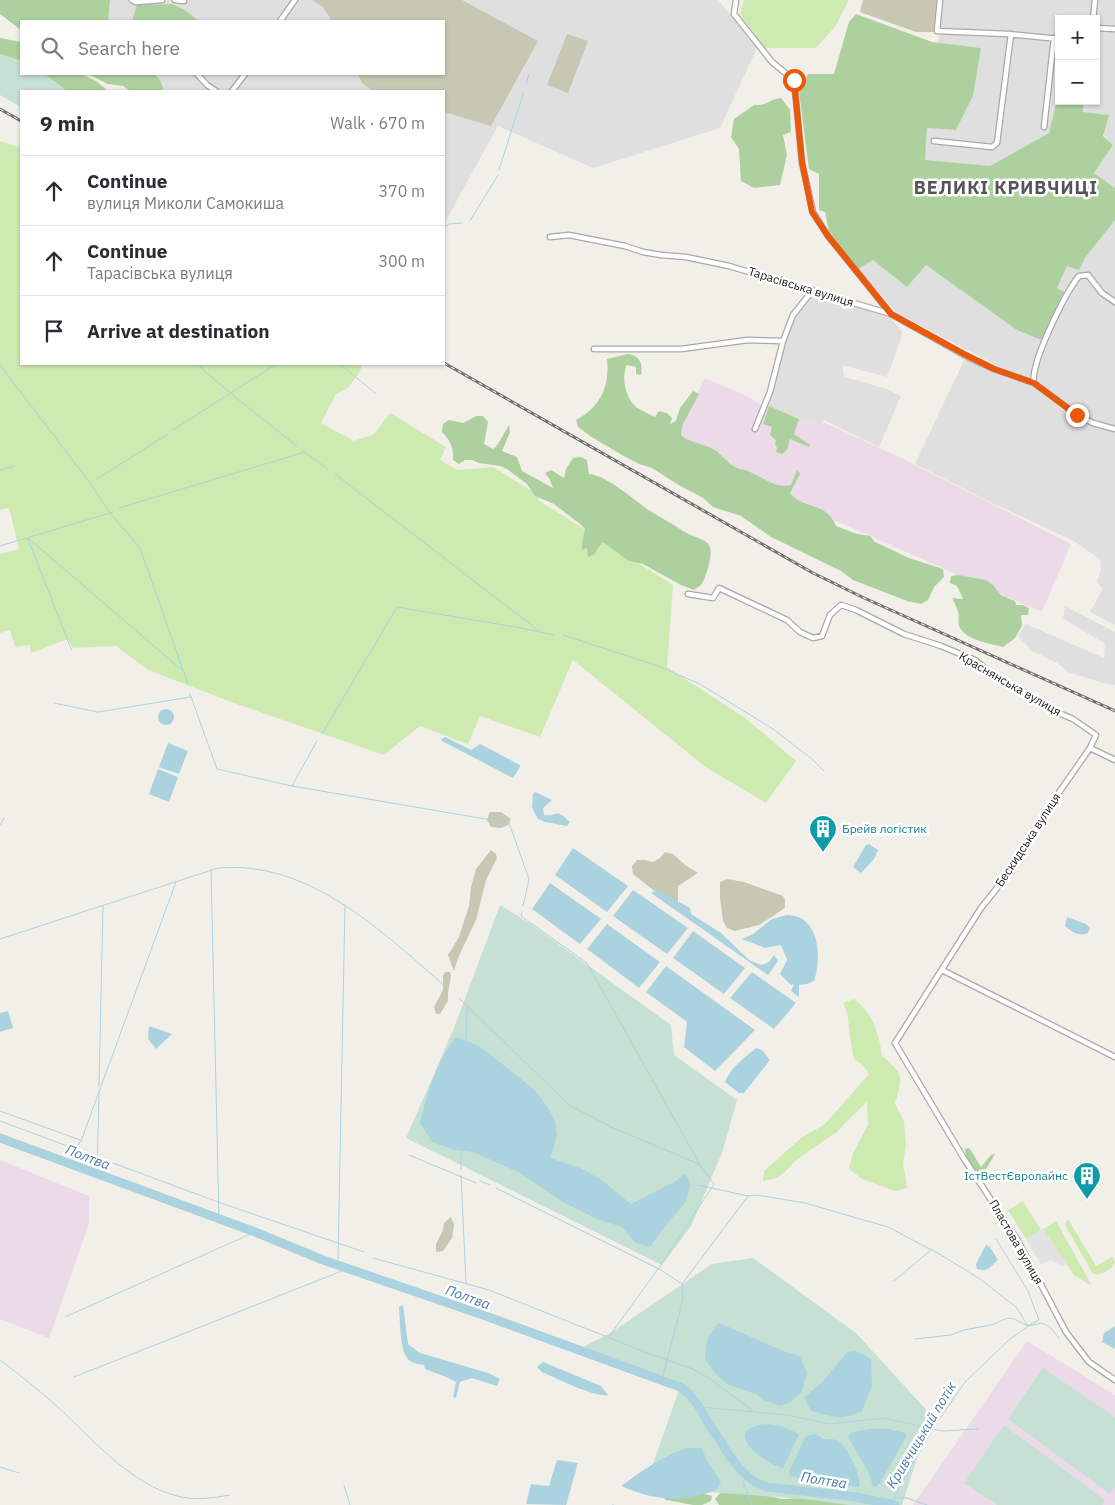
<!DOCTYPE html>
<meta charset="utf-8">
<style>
:root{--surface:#fff;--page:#f7f7f7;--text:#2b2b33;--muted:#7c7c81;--line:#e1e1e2}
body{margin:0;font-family:"IBM Plex Sans",sans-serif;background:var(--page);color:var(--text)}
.controls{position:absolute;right:15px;top:15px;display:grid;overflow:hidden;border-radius:0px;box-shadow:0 1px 4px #0004}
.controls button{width:45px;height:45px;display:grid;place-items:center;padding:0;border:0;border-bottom:1px solid var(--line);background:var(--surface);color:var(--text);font:25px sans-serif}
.stop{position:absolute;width:15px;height:15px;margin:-11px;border:4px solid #ea580c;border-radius:50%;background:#fff}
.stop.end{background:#ea580c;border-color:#fff;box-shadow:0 1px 5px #0008}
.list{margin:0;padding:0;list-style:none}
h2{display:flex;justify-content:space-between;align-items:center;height:65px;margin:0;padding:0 20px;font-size:21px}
h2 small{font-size:16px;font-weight:400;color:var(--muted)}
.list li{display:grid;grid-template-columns:32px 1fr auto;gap:15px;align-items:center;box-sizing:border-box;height:70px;padding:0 20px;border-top:1px solid var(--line)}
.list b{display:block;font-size:19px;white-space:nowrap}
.list p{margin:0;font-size:16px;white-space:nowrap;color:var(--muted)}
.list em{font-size:16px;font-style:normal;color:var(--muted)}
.icon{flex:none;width:28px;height:28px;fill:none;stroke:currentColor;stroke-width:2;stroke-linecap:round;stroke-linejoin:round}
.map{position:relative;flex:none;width:1115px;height:1505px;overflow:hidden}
.search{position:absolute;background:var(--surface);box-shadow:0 1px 4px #0004;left:20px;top:20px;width:425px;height:55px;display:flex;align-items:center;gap:12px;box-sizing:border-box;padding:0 18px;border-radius:0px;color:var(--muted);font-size:19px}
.panel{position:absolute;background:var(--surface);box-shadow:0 1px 4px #0004;left:20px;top:90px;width:425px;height:275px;border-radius:0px}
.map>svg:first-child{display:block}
.residential{fill:#e0dfdf}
.industrial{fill:#ebdbe8}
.construction{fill:#c7c7b4}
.grass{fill:#cdebb0}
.forest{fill:#add19e}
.wetland{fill:#c6e0d4}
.parking{fill:#e2e2e2}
.water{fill:#aad3df}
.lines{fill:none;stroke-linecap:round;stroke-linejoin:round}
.stream{stroke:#aad3df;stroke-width:1}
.river{stroke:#aad3df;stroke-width:9}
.street-casing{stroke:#a9a9a9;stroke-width:7}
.street{stroke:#fff;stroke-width:4.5}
.rail-casing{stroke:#707070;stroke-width:3}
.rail{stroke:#fff;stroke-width:1;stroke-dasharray:4;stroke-linecap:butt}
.route{stroke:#ea580c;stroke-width:6}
.labels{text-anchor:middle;stroke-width:5;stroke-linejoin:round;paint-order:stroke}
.street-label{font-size:12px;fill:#222;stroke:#fff}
.culture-label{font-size:12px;fill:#0d838f;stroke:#fff;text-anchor:start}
.water-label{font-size:14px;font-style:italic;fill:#4a7aab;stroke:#fff}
.district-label{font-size:18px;font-weight:bold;letter-spacing:1px;fill:#555;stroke:#fff}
</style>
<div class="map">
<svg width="1115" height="1505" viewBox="0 0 1115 1505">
<rect width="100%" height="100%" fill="#f2efe9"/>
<!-- residential -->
<path class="residential" d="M67,0H718L757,48L720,128L593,168L498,126L444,224V91H163L150,74H444V21H94Z
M942,0H1115V188L1094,173L1113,145L1083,112V104L1065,101H1096V19H1059V100H1057L1049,133L990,166L924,160L927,128L956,130L973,96L981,48L938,43Z
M1115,220V426L1094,420L1071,407L1037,380L1000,367L898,314L858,269L838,244L873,235L926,265L1046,342L1069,296L1057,288L1067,266L1079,270L1085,258Z
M815,294L891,318L902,331L901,339L887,377L842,365L844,377L884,388L901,396L879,447L824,420L808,445L760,424L771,398L785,344L796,316Z
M969,359L1034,384L1082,421L1115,432V625L1090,612L1103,589L1097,582L1101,569L1100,559L1072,540L992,503L915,464L964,360Z
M1065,606L1115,632V685L1107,684L1068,672L1059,664L1031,650L1018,636L1026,624L1104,658L1105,644L1063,618Z"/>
<!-- industrial -->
<path class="industrial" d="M705,378L749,397L785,421L826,423L903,459L1071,544L1042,612L807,508L675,437Z
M0,1160L89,1196V1224L49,1338L0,1319Z
M1027,1341L1115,1395V1505H913Z"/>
<!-- construction -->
<path class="construction" d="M312,0H462L538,41L491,126L444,112V91H373L362,83L358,74H444V21H332L323,7Z
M863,0H940L935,32H916L860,12Z
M567,34L588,41L568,93L547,85Z
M490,812H501L511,819L508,825L501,828L491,827L487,820Z
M491,850L496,854L497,858L486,880L476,920L458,958L454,971L448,955L459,937L469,906L471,887L476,869Z
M665,852L673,854L685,865L698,873L678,886V901L671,904L633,874L632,866L637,860H645L653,862L660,858Z
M728,879L744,882L783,896L785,900V908L759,925L735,931L727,928L723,921L720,898V882Z
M446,972H450L451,976L448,992V1001L440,1014H436L434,1007L443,990V975Z
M451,1217L454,1225L452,1238L443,1251L436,1252V1244L443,1230L444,1223Z"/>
<!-- grass -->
<path class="grass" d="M744,0H849L835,27L816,48H765L740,15Z
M0,141L21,148V364H362L360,372L348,388L336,394L321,423L354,441L374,434L390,413L446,447L440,460L457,470L493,467L540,496L538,500L673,585L667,667L745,718L796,761L766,803L707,768L573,660L540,737L480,716L468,744L420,726L384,755L234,703L148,670L116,646L73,648L68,639L31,653L30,645L15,647L10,630L0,633V554L19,549L9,508L0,510Z
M854,999C873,1013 879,1033 882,1056C904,1074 903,1077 895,1103L904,1122L906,1145L903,1163L907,1188L895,1191L862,1179L849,1169L853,1153L868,1125L867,1102L847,1121L837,1132L813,1148L794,1162L785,1172L776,1178L763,1181L764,1171L801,1138L825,1124L869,1074L863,1065L854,1059C852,1051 851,1043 850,1035C848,1023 849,1014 843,1003Z
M1023,1201L1041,1230L1026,1239L1008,1210Z
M1068,1219L1096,1266L1112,1257L1115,1262C1112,1270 1100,1276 1093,1274L1065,1225L1066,1221Z
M1056,1221L1091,1284L1090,1285L1074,1275L1043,1229Z"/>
<!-- forest -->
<path class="forest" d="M0,0H110L108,21H21V30L0,14Z
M172,4L185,10L199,21H132L137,5Z
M856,14L932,42L981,48L973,96L956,130L927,128L925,160L990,166L1049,133L1057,100L1083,104V112L1109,115L1103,136L1113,145L1094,173L1115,188V220L1085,258L1079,270L1067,266L1057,288L1066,293L1044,341L1017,330L926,265L907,287L873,260L858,269L829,231L825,212L819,210V174L809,169L799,92L808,74H834L849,22Z
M0,38L21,42V61L0,54Z
M44,74H81L96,81L108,91H67Z
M88,74H154L160,80L164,91H130L123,86L108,84Z
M781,98L790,110L791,132L783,135L787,155L780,185L754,188L741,181L739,149L731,137L734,119L754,105C768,106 769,99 781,98Z
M628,354C640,356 643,363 641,375L636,374V367L627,365C621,377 625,397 636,407C642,411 649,414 655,417L659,411L667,413L672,418L670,424L676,421L680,408L693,391L699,394L682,426L681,435C690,443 702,443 713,449C722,454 727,463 737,468C740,470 744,469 748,471C761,476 776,489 791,485L797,470L800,474L790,493C803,510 826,501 836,526L857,534L870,536L875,542L909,558L943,569L944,577L934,587L928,600L921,604L907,601L853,580L841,571L771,537L741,516L713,507L703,498L677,484L652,468L639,464L622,455L590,436L578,427L576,420C600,408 610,386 607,359Z
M769,406L799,419L794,434L810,445L809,447L790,439C788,445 789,450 782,454L776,452L777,448L775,444L776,440L770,435L772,427L763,424Z
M476,416H483L488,422L484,444L493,449L498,444L509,425L510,432L502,451L517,457L522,471L553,488L549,478L545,473L551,470L564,478L566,469L573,458L581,457L587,460L589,474C608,476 634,500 650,511C661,518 672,523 683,531C690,536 704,538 709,545C714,553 706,578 701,585C700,586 695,589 694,590L681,585L643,564L629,561L603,542L598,548L595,554L588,557L587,548L582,550C581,542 584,537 585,529L580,524L554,504L535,496L527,484L507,469L500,466L479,463L472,460H465L459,464L453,460C454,448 450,440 442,432L443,424L449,420L463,423Z
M958,575L986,580L992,584L1001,595L1015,601L1016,605H1023L1029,608L1028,615H1021L1022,626L1015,638L1003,647C990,643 968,641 960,628C957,623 960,618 958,612C957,607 954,602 952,598L963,599L957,586L950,583L951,576Z
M968,1148L970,1149L981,1167L991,1155L995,1154L986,1169V1176H980C974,1170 965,1158 965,1149Z
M720,1493L758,1494L782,1499L807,1498L865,1505H719L715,1499Z
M661,1494H704L712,1496L711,1501L702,1505H693L666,1500Z"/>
<!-- wetland -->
<path class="wetland" d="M0,54L21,61V74H44L67,91H21V107L0,95Z
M500,905L529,923L671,1025L674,1055L737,1100L722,1153L691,1226L662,1265L406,1138L454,1028Z
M753,1258L856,1333L931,1415L902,1505H848L804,1499L681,1490L648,1478L680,1387L579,1349L612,1332L712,1264Z
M1043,1368L1115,1417V1487L1110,1494L1008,1419Z
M1004,1425L1105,1500L1102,1505H997L964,1483Z"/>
<!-- parking -->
<path class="parking" d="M1043,1229L1067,1264L1063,1266L1051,1260L1041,1265L1026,1239Z"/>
<!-- water -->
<path class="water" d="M158 717a8 8 0 1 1 16 0a8 8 0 1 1-16 0Z
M445,737L471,750L480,744L520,765V767L513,778L442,741L441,739Z
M168,743L188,751L179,774L159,767Z
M158,769L178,777L169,802L149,794Z
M535,792L552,800L543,808L544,815C560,817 554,807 570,822L567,826L545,822L538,819L532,808L533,794Z
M869,844L878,850L874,859L861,873L853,867L866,845Z
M573,848L628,886L607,912L555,875Z
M550,883L601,919L580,944L532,909Z
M633,890L688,928L667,954L613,916Z
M657,890L690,908L691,914L721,933L749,960L761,965L769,962L774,955L778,961L768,975L651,893Z
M787,915C820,915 822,958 814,981L807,984L799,985V997L791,991L794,984L791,985L780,974L787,960L781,945L765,948L742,939L753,934L772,919Z
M1067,917L1086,924L1090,928L1088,933C1080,937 1072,932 1065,926Z
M607,924L660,962L639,988L587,949Z
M693,931L745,968L724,994L673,958Z
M666,966L755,1030L715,1071L684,1047L687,1022L646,992Z
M752,972L796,1003L774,1029L730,998Z
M8,1011L13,1028L0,1032V1013Z
M149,1026L172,1034L156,1049L148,1039Z
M456,1037L479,1046L535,1090L549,1109L555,1122L557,1136L550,1158L580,1168L600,1179L631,1204L676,1181L685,1173L691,1184L685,1203L665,1226L650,1247L636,1243L622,1227L597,1219L563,1202L520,1173L473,1152L455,1150L432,1142L420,1123C427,1093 437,1061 456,1037Z
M756,1048L762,1050L770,1060L744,1093H739L725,1082C730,1068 745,1057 756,1048Z
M986,1245L990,1247L998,1260C991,1266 987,1273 977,1269L976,1264Z
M403,1305L408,1344L420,1353L488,1373L500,1379L497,1386L472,1378L460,1382L456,1398L453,1397L456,1382L446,1377L425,1369L424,1365C417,1364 409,1363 406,1356C400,1347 400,1319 399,1307Z
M718,1323C746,1333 772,1349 800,1356L807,1373L802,1391L790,1403L780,1406L764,1400L756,1394L727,1384L714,1372L705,1359L707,1339Z
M1115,1326V1349L1102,1342L1104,1333Z
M856,1351L871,1359L872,1386L862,1411C841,1421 833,1417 811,1411L804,1398L825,1379L847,1352Z
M543,1362L601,1386L608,1395C596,1398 556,1378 542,1372L537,1367Z
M765,1424L782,1426L799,1434L783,1468C763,1463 719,1430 765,1424Z
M871,1429H889L905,1433L907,1435L880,1483L875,1487L873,1486L868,1471L848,1437L852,1432Z
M816,1434C818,1435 820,1437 822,1438C828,1440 833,1438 838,1441C848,1448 862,1475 859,1487H856L798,1478L789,1475V1472L805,1437L809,1435Z
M687,1448H702L707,1461L721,1482L717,1490C680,1502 658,1502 621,1486C643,1470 661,1457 687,1448Z
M557,1460L578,1463L566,1505L526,1504L531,1484L549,1486Z"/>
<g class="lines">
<!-- stream -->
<path class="stream" d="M526,83L529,74
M499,170L523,94
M470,221L498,175
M444,228L448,224L463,223
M198,364L202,369L240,401L297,446
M340,364L375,393
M0,365L90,483L110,513L140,548L188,684
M173,430L276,364
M303,451L328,469
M0,470L14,466
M335,474L539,631
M97,479L168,434
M119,508L305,452
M28,538L183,671
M28,539L72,651
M0,546L113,512
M563,635L658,666L700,684L773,729L812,759L824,771
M190,694L217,769L292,786L509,823L529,879L523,906
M54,703L98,712L191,697
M322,734L397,607L521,628L554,635
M292,786L317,741
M0,825L4,818
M211,870L219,1220
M522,912L521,916L587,963L699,1163
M0,939L218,868C310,860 382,932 446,987
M459,998L569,1105L611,1127L699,1164L714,1184L658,1269L608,1338
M466,1042L467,1006
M99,1086L103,906
M0,1111L80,1140
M0,1121L218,1202L364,1252
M76,1148L81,1141L176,882
M409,1155L476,1183
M461,1170V1151
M97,1174L99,1093
M461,1175L466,1283
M480,1181L490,1185
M698,1185L748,1196
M496,1188L661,1270L682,1284
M373,1258L489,1290L650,1354L693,1369L710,1379L753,1411
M338,1259L345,905
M894,1281L931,1250
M65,1317L255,1232
M915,1339L951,1335L964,1330L991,1325L1008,1318L1014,1319L1028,1326L1042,1323L1050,1327L1059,1338
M0,1360C20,1375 40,1391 59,1408C92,1439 132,1485 177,1496C195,1501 212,1498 230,1495
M74,1377L347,1269
M662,1380L683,1299L682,1284L748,1196L757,1195L805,1203L888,1227L941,1255L980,1279L1016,1307L1028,1326
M700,1407L787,1415L830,1424L884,1418L942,1431L978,1429
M0,1467L19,1473
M744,1475V1485L752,1505
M344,1485L350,1505
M895,1498H907L927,1505
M891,1504L907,1473L936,1424L965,1382L1010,1339L1031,1324L1039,1320L1028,1291L996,1239
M613,1505V1504"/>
<!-- river -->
<path class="river" d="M0,1138L255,1232L323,1260L483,1315L680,1387C695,1397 702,1411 710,1426C715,1434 721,1441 725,1449C737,1467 747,1480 767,1487L856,1497L895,1505"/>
<defs>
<path id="street" d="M132,0L136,2L162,0
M175,0L184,1
M736,0L734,14L772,62L794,80L802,163L813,212L828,236L891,314
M940,0L937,31L1008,34L1059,39
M1093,19L1095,0
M280,21L295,0
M1096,28L1115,29
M197,74L207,85L216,91
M232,91L245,74
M1044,127L1054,38
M934,141L992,147L997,143L1011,34
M550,237L569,235L625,246L643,252L661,255L686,257L729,266L891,314L964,355L994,369L1034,383L1077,415L1093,423L1115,429
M594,349H681L748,340L783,341
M1034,383C1030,363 1066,292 1079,276L1088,275L1102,293L1115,302
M755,429L770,392L783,341L793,315L813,290
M688,594L713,598L719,588L787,620L800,632L813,638L822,636L830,615L841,605L856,610L904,634L941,646L975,660L1000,680L1023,691L1045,707L1073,719L1096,735L1090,748L1044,814L1005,878L981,908L895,1043L963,1157L1018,1241L1066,1332L1089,1362L1115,1380
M1090,748L1115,760
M942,970L1115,1057"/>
</defs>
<!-- street casing -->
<use href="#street" class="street-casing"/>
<!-- street -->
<use href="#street" class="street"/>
<defs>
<path id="rail" d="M0,109L21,121
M444,363L813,573L862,597L1115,711"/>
</defs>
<!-- rail casing -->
<use href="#rail" class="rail-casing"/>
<!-- rail -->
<use href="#rail" class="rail"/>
</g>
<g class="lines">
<!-- route -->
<path class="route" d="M794,80L802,162L812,212L828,236L891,314L964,354L994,369L1034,383L1077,415"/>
</g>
<!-- icons -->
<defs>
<symbol id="building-pin" viewBox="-11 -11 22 30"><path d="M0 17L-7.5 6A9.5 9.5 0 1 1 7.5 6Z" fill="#0f9aa8" stroke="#fff"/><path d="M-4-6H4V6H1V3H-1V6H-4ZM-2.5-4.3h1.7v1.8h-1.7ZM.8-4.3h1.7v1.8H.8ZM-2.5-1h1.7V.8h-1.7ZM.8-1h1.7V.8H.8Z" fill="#fff"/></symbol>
</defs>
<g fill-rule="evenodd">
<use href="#building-pin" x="807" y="813" width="32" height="43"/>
<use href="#building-pin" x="1071" y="1160" width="32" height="43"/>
</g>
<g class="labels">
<!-- street labels -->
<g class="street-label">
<text transform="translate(801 287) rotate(17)" y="4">Тарасівська вулиця</text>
<text transform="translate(1010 684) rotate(30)" y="4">Краснянська вулиця</text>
<text transform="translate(1028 840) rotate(-57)" y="4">Бескидська вулиця</text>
<text transform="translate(1016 1242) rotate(60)" y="4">Пластова вулиця</text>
</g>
<!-- culture labels -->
<g class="culture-label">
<text x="842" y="833">Брейв логістик</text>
<text x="1068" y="1180" text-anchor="end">ІстВестЄвролайнс</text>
</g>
<!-- water labels -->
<g class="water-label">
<text transform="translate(88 1157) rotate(21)" y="5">Полтва</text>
<text transform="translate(468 1297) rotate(20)" y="5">Полтва</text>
<text transform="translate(921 1435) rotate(-59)" y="5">Кривчицький потік</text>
<text transform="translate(824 1480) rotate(9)" y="5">Полтва</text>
</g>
<!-- district labels -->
<g class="district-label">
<text x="1006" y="194">ВЕЛИКІ КРИВЧИЦІ</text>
</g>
</g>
</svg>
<div class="controls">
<button>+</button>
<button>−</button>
</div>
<div class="stop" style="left:794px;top:80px"></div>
<div class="stop end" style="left:1077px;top:415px"></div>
<div class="search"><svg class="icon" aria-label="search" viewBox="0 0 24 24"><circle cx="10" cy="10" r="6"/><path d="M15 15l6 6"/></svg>Search here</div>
<section class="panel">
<h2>9 min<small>Walk · 670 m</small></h2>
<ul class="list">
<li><svg class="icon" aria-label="ahead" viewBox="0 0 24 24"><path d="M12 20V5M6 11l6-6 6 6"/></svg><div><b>Continue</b><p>вулиця Миколи Самокиша</p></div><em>370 m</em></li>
<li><svg class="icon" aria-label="ahead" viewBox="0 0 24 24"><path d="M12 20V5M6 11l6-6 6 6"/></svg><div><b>Continue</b><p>Тарасівська вулиця</p></div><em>300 m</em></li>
<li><svg class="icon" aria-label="arrive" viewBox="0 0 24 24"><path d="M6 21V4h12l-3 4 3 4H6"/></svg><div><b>Arrive at destination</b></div></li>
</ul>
</section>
</div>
